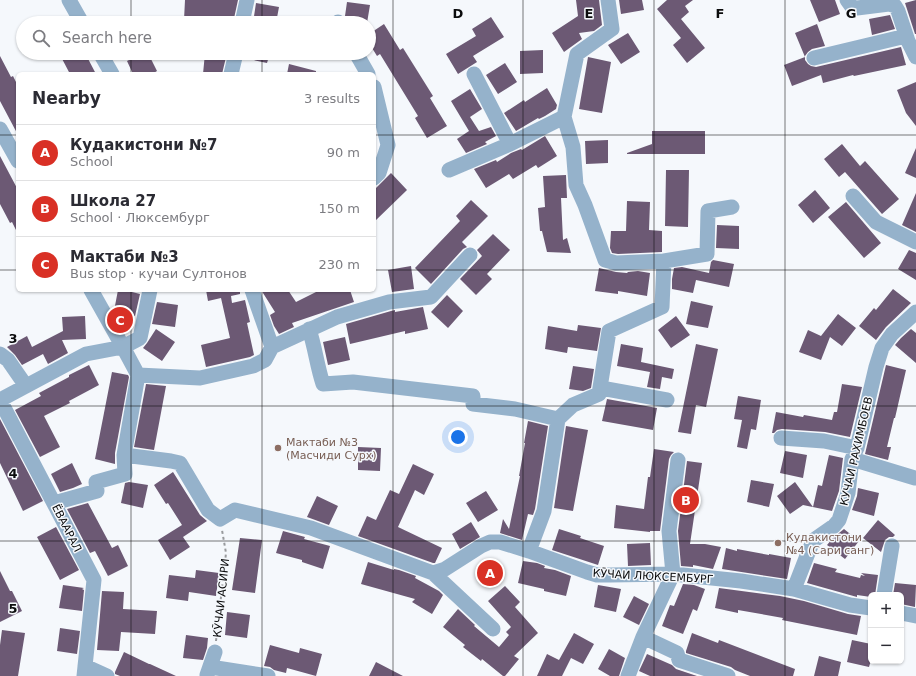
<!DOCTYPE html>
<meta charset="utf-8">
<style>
:root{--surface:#fff;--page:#f7f7f7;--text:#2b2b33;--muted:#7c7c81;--line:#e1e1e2;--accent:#d93025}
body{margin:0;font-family:"DejaVu Sans",sans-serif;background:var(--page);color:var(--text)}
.controls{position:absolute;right:12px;bottom:12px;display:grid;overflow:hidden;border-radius:6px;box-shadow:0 1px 3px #0004}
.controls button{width:36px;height:36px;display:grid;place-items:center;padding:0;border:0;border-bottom:1px solid var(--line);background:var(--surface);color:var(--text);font:20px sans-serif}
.you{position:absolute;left:458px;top:437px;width:14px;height:14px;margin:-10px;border:3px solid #fff;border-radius:50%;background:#1a73e8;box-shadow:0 0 0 6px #1a73e833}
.badge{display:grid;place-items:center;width:26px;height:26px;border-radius:50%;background:var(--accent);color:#fff;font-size:13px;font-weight:700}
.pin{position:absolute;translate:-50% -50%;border:2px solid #fff;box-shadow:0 1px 4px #0006}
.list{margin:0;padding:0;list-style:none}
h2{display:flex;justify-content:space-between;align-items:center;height:52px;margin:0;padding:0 16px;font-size:17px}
h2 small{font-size:13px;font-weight:400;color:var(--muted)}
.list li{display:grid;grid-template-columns:26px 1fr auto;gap:12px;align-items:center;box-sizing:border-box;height:56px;padding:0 16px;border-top:1px solid var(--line)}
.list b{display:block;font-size:15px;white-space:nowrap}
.list p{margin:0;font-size:13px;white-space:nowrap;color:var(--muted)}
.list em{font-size:13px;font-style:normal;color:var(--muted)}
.icon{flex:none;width:22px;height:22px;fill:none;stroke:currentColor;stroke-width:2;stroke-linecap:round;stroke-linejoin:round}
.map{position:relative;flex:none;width:916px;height:676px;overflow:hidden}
.search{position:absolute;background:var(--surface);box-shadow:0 1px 3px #0004;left:16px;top:16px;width:360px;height:44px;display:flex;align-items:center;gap:10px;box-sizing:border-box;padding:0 14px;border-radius:22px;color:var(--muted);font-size:15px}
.panel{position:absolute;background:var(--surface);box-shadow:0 1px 3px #0004;left:16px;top:72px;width:360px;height:220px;border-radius:6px}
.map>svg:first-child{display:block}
.building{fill:#6c5974}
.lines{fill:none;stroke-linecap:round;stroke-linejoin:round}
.path{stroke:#989a9d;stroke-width:2;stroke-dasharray:3 3;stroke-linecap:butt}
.minor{stroke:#95b2cb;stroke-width:15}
.grid{fill:none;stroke:#0b0c0d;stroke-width:1;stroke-opacity:0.55}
.education-dot{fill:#8d6e63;stroke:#f5f8fc;stroke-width:1.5}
.labels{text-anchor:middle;stroke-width:3;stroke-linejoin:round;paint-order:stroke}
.education-label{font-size:11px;fill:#785e54;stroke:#f5f8fc;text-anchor:start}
.street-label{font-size:11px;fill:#0b0c0d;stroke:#f5f8fc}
.grid-label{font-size:13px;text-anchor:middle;font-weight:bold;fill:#0b0c0d;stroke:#f5f8fc;stroke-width:3;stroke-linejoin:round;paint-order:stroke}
</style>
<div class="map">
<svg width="916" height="676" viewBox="0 0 916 676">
<rect width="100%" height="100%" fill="#f5f8fc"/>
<!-- building -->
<path class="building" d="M185,0H238L233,23H214V20H184Z
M576,0H599L602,25L594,31L579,33L582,39L564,52L552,33L578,16Z
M619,0H642L644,10L621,14Z
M667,0H693L685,6L689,12L681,19L705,48L687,63L673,45L681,38L657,9Z
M810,0H835L840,14L819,22Z
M916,0V34H915L905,3Z
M347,2L370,5L367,23H348V20L345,16Z
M256,3L279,7L276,23H253Z
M890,15L895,29L872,35L869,19Z
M491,17L504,37L473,56L477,62L458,74L446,54L476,36L472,29Z
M384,24L400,50L403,48L433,96L430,98L447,126L427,138L415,118L418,116L380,54L377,56L369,43V34Z
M817,24L825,46L812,49L808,52L805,56V60L808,64L811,66L816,67L901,47L906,65L854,76L853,75L823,83L821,75L792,86L784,65L805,57L795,33Z
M628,33L640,52L621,64L608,45Z
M543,50V73L520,74V51Z
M59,53H85L96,74H70Z
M143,53H148L157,71L152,74H133L127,61Z
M205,53H227L222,74H203Z
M245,53H270L267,63L244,58Z
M0,56L11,77L13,76L18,86V135L0,101Z
M588,57L611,62L602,113L579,109Z
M505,63L517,82L498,94L486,75Z
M289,64L316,71V74H287Z
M916,82V126L906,113L897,90Z
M547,88L557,105L556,109L545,116L539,119L538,118L516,131L504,113L524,100L525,102Z
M470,89L482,109L470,117L479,131L491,127L496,136L485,142L487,144L466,153L457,139L469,131L451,101Z
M652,131H705V154H627V153L652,144Z
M545,136L557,156L538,168L536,165L513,179L509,174L486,188L474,169L496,160L497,162L511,153L521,149L522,150Z
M608,140V163L586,164L585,141Z
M842,144L860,166L865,161L899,199L882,214L845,172L839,177L824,159Z
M916,148V178L905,173Z
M0,156L18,190V234L12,222L10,223L0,204Z
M666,170H689L688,227L665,226Z
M391,173L407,190L374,222V190Z
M566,175L567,198H561L563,240L567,238L571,253L547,252L542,231H540L538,208L545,207L543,176Z
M815,190L830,208L813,223L798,205Z
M916,193V232L902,225Z
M471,200L488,216L462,242L467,247L463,249L431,284L415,268L460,221L456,216Z
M627,201L650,202L649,230L662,231V252L618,254L612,253L610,248L611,231H626Z
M846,202L881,243L864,258L828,217Z
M717,225L739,226V249L716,248Z
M493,234L510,250L487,274L492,279L476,295L460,279L482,256L477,250Z
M909,250L916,253V280L898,269Z
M713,260L734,264L729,287L696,280L693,293L672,289V279L674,268L682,267L709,273L711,262Z
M411,266L414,289L392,292L388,270Z
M599,268L616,272L627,273L628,272L638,271L650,273L647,296L618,291V294L595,291Z
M893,289L911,303L886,327L876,340L859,326L874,308L876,310Z
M118,290H124L140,294L135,316L114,311Z
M206,290H240V294L231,296L232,303L245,300L250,322L247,323L254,355L250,357L206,367L201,345L230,338L221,298L208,301Z
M262,290H288L296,302L320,290H350L354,302L292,323L294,327L279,334L274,326L270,315L275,312L263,293Z
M447,295L463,311L448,328L431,312Z
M691,301L713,306L708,328L686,324Z
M157,302L178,305L175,327L152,324Z
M423,307L428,329L405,334V331L350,344L346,324L391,311L395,310V312Z
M838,314L856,328L842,346L830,337L821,360L799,352L808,330L821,336Z
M85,316L86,339L62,340L68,353L48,364L43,354L22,365L15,355L7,347L27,336L32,347L63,331L62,317Z
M676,316L690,335L671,348L658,330Z
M578,325L601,328L597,351L568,347L567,353L545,349L548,326L577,331Z
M156,329L175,342L162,361L143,348L147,343Z
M911,329L916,333V363L895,345L901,338Z
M345,337L350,360L328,365L323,342Z
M621,344L643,348L641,362L674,369L672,379L662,377L660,389L647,387L650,372L617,366Z
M696,344L718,349L706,407L696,405L691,434L678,432Z
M89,365L99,385L69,401L70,403L44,416L60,447L40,457L15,410L41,396L39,393L69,377V375Z
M886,365L906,370L895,418H894L887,447H891L888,460L865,454Z
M573,366L594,369L591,388L583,391L569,389Z
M112,372L128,375L129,377L115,453V464L95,459Z
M146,384L166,386L154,450L134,447Z
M842,384L862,387L850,437L825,432L782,429L777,430L774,433H772L776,412L803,417L804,415L832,420L834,412H837Z
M738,396L761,400L756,430L751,429L747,449L737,447L742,420L734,419Z
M607,399L657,408L653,430L602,421Z
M0,419L43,501L23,511L0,463Z
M528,421L548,426L535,509L533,515L528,514L522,540L500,533L503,519L509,529L520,476H519L525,443H524Z
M566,426L588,430L573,511L554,508Z
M358,447L381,448L380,471L358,470Z
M654,449L674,452L671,455L669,459L660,531H650V532L614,528L616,505L644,509L648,477H650Z
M785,451L807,455L803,478L780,473Z
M829,455L843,458L839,491L832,511L803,505L790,514L777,496L795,482L813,507L818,485L822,486Z
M687,461L702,463L690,544H705L721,547L713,569L693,565V567L681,566L678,531Z
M72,463L82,484L73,488L60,492L51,474Z
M413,464L434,474L424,495L415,490L398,527L442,548L435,563H433L358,536L367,516L376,520L390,490L399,494Z
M173,472L200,515L207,521L183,537L190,547L170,560L158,540L182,525L168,503L166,504L154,485Z
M751,480L774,484L769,507L747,502Z
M129,482L148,485L143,508L121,503L125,483Z
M858,488L879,493L874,516L852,510L857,496Z
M486,491L498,510L478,522L466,503Z
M317,496L338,506L329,525L307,517Z
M88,503L112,548L118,545L128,566L108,576L95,551L90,553L67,509Z
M878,520L895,535L893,537H889L885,540L881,552L863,538Z
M471,522L480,537L460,549L452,534Z
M56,527L79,570L60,580L37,537Z
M559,529L581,536L580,538L604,546L598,565L552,550Z
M844,529L859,541L845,559L827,545L833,538L839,533Z
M283,531L305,537L304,539L330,546L323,569L302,562V560L276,553Z
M240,538L262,540L255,593L232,590Z
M650,543L651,565L628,566L627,544Z
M726,548L737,551V549L769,555V554L791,558L787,579L722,569Z
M523,561L537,563L545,566L544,568L555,570L571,576L566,596L544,591V589L518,583Z
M368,562L394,570V569L399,570L416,576L415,578L439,591L443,595L432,614L412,602L415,599L361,584Z
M814,563L837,569L835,572L860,578L861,575L865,576L861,573L878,575L875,595H871V597L857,595V597L807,583Z
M196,570L219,573L216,596L189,592L188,601L166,598L169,575L195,578Z
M0,571L10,591H12L22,611L0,622Z
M895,583L916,585L915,607L901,604V595H893Z
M683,584L694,585L705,589L697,611L693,609L683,634L662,626L670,605L674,606Z
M63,585L84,588L82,589L84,590L82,611L59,608Z
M598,585L621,589L616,612L594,607Z
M505,586L520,602L515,607L538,633L514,656L519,659L505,676H503L482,659L481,661L463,647L465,645L443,627L458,609L475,625L474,626L499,647L509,635L506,632L511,627L488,601Z
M719,588L780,596L804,601L848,614L861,616L857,635L782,620L783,618L738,610V613L715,608Z
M102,591L124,592L123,609L157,611L155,634L121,632L119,651L97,650Z
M634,596L649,604L639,625L623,617Z
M227,612L250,615L247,638L225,635Z
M60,628L80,631L77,654L57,651Z
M2,630L25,633L18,676H0V645Z
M574,633L594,644L583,664L571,658L562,676H537L547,654L559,660Z
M692,633L718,643L719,640L795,669L793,676H750L735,670L731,667L686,653V651Z
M186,635L208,638L207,648L203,660L183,658Z
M852,640L871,644V660L869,667L847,662Z
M270,645L299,653L300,648L322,654L316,676L287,668L286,673L274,670L270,667L264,666Z
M609,649L625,658L619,676H610L598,669Z
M124,652L149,664H150L176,676H120L115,674V672Z
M647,654L672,665L676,669L697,676H650L639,671Z
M819,656L841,662L838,676H814Z
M376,662L403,676H369Z"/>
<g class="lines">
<!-- path -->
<path class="path" d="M216,641L226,553L222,530"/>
<!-- minor -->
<path class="minor" d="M69,0L82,23
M847,0L852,7L857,8L889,4L895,6L898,11L908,41L916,57
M338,22L339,23
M242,23L247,0
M100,53L112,74
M356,53L368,74
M814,58L906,36
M231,74L236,53
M474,74L510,144L564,117
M374,87L388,145L379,173L374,178
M0,129L18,161
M449,170L510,144
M853,196L876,222L916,242
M664,261L707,254L708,211L732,207
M91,290L123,347L138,375
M252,290L272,347
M309,329C315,347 317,366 323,384L353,382L473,396V404L515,409L558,419L544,511L529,551
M0,354L8,360L26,386
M138,375L124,455L171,461L180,463L208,510L220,519L235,510L311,528L433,573L445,569L481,546L490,542H500L529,551L587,572L597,575H610L673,574L741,581L794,589L850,605L871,608
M138,375L200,378L253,366L265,360L272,347L337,317L389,302L431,297L470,255
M601,388L667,400
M0,400L94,580L84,676
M0,400L86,354L123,347L140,338L150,290
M558,419L573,405L599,394L609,331L662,307L664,261L616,263L605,260L585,205L576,185L573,147L564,117L577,54L612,29L608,0
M781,438L824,441L857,448
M852,459L915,478
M54,503L97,491L96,482L125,474L124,455
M433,573L493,629
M794,589L810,548L814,540L834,526L839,520L848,493L852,459L857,448L876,367L882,348L892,334L916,312
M884,595L892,546
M901,613L916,616
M643,637L677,653L679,660L728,676
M85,666L107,676
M210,667L268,676
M207,675L215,652
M628,676L643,637L673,574L669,531L678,460"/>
</g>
<!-- grid -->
<path class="grid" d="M131,0V23M262,0V23M393,0V676M523,0V676M654,0V676M785,0V676M131,53V74M262,53V74M0,135H18M374,135H916M0,270H18M374,270H916M131,290V676M262,290V676M0,406H916M0,541H916"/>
<!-- markers -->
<g class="education-dot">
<circle cx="278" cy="448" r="4"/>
<circle cx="778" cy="543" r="4"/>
</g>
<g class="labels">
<!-- education labels -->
<g class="education-label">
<text x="286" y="446">Мактаби №3<tspan x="286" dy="13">(Масчиди Сурх)</tspan></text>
<text x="786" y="541">Кудакистони<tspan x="786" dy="13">№4 (Сари санг)</tspan></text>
</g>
<!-- street labels -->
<g class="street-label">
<text transform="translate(856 451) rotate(-77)" y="4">КУЧАИ РАХИМБОЕВ</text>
<text transform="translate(67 528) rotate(63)" y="4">ЁВААРАЛ</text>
<text transform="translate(653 576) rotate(3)" y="4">КӮЧАИ ЛЮКСЕМБУРГ</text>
<text transform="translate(221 598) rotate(-84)" y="4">КӮЧАИ АСИРИ</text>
</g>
</g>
<g class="grid-label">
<text x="458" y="18">D</text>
<text x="589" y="18">E</text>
<text x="720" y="18">F</text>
<text x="851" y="18">G</text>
<text x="13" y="343">3</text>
<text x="13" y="478">4</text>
<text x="13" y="613">5</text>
</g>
</svg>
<div class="controls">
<button>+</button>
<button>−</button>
</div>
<div class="you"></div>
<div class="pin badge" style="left:490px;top:573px">A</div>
<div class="pin badge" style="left:686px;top:500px">B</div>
<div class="pin badge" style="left:120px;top:320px">C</div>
<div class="search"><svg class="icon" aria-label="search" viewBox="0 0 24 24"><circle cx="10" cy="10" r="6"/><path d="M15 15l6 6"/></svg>Search here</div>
<section class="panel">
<h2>Nearby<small>3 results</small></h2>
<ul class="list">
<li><span class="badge">A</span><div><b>Кудакистони №7</b><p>School</p></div><em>90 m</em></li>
<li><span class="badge">B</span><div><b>Школа 27</b><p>School · Люксембург</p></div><em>150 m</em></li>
<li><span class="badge">C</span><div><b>Мактаби №3</b><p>Bus stop · кучаи Султонов</p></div><em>230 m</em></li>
</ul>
</section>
</div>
